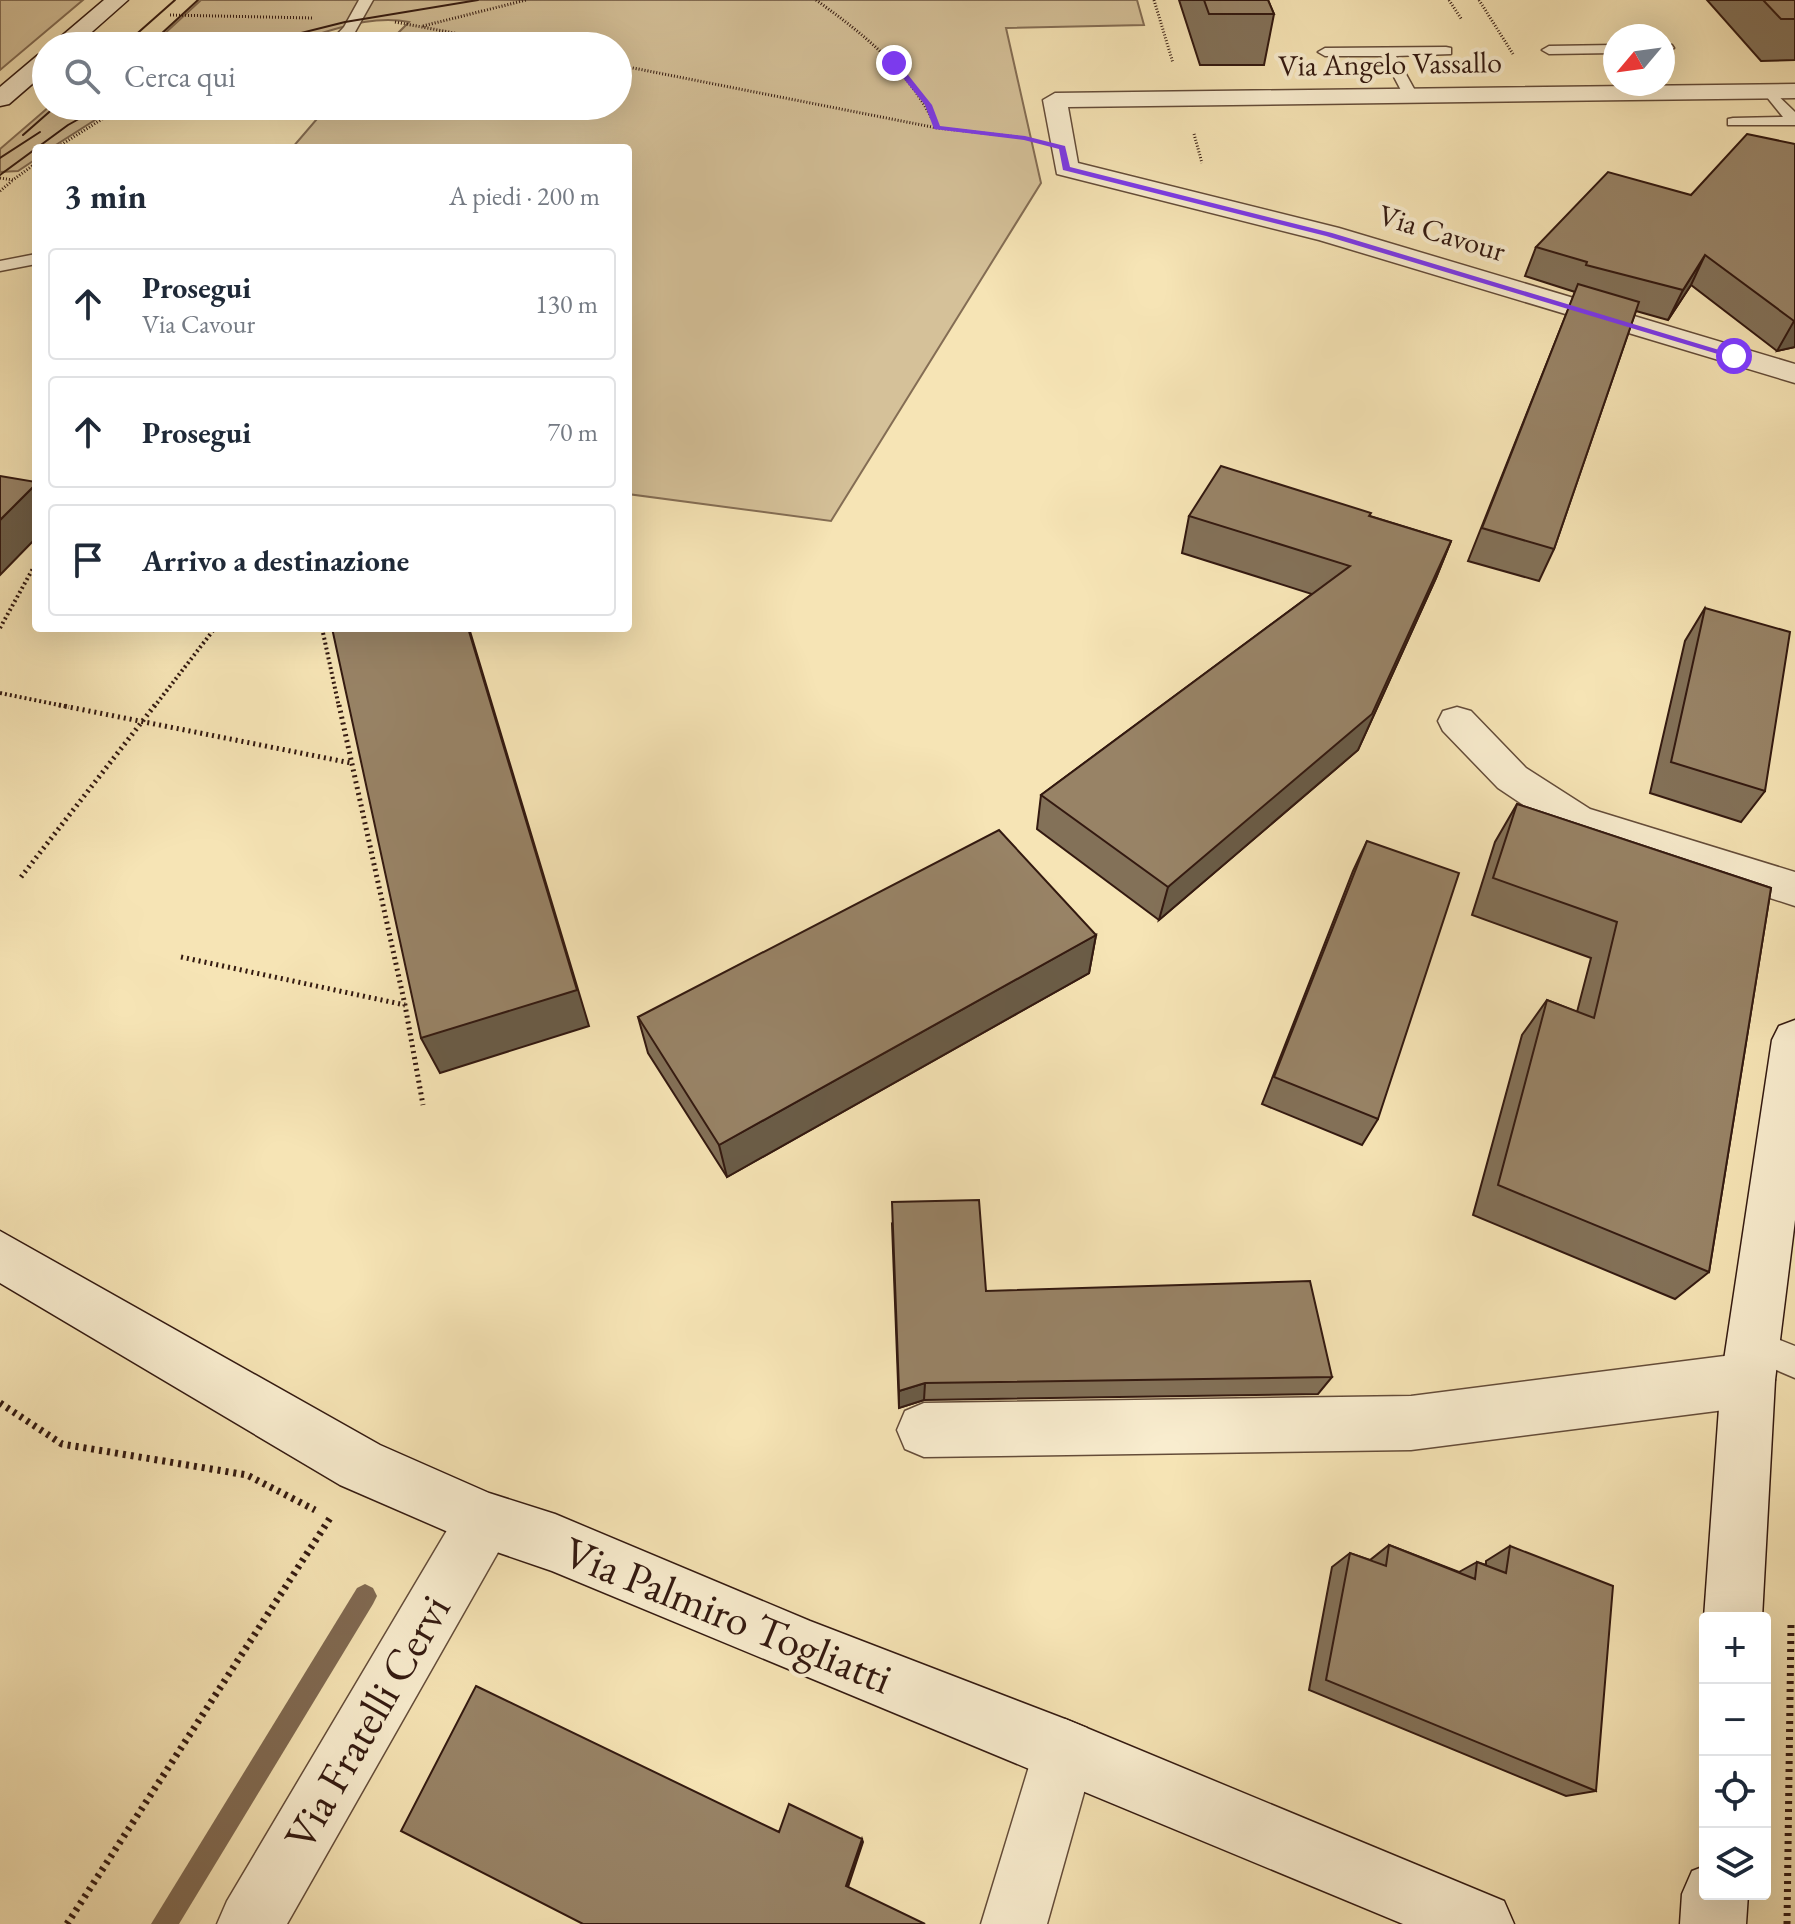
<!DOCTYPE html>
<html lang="it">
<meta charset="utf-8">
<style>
:root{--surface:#fff;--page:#f2f2f3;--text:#1f2937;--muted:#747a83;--line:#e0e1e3}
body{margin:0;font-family:"EB Garamond",serif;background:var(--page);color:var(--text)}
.controls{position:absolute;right:24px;bottom:24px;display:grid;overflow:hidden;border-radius:8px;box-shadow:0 8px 32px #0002}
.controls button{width:72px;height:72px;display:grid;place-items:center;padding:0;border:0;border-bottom:2px solid var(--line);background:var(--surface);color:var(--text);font:40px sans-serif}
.compass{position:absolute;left:1603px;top:24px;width:72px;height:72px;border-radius:50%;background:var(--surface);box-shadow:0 8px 32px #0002;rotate:241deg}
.stop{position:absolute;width:24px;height:24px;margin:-18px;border:6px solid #7c3aed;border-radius:50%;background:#fff}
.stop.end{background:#7c3aed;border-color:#fff;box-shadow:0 2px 8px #0008}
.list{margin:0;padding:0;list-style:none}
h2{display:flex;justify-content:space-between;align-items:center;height:104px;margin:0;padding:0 32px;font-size:34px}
h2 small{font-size:26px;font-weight:400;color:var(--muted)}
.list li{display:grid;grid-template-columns:52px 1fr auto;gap:24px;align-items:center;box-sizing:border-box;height:112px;margin:0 16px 16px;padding:0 16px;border:2px solid var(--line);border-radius:8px}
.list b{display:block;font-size:30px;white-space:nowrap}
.list p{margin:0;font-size:26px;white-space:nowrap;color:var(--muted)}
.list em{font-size:26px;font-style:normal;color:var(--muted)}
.icon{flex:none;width:44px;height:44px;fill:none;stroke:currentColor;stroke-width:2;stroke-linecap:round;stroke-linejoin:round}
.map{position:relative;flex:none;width:1795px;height:1924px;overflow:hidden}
.search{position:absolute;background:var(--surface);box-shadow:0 8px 32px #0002;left:32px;top:32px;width:600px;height:88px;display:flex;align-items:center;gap:20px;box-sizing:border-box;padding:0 28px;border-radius:44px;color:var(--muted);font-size:30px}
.panel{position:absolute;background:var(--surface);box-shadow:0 8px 32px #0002;left:32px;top:144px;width:600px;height:488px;border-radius:8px}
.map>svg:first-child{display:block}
.green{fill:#d5c199;stroke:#846d54;stroke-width:2}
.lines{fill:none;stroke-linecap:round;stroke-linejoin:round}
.stream{fill:#806951;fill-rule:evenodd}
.lane-casing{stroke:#644c39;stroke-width:3}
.street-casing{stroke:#644c39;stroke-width:3}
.secondary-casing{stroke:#331910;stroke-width:3}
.path-far3{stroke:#331910;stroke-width:3;stroke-dasharray:1 2;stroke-linecap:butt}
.path-far2{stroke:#331910;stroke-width:4;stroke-dasharray:2 3;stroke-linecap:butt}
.path-far1{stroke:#331910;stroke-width:5;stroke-dasharray:2 4;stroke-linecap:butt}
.path{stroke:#331910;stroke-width:7;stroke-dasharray:3 5;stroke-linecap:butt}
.lane{fill:#f9edcf;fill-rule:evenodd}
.street{fill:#f9edcf;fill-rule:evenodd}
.secondary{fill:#f9edcf;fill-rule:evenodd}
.tram{stroke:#331910;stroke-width:2}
.wall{fill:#837158;stroke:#331910;stroke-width:2}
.shaded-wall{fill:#6a5c47;stroke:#331910;stroke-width:2}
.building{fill:#988366;stroke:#331910;stroke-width:2}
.route{fill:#7c3aed}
.labels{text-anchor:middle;stroke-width:8;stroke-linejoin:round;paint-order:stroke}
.far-street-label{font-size:30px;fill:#331910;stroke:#f9edcf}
.near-street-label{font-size:44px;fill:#331910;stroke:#f9edcf}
</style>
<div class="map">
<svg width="1795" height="1924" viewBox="0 0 1795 1924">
<rect width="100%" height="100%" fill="#f6e4b5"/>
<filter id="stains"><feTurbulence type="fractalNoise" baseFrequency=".0025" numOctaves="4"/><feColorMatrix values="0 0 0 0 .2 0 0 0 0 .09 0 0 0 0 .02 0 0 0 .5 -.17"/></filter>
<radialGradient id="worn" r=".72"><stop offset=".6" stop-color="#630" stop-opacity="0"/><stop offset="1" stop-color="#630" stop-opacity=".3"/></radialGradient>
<!-- green -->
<path class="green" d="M0,0H83L0,70Z
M201,0H1137L1144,25L1006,28L1041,183L831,521L628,494V148H292L328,106H618V46H385L409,22C362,12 315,40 269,46C231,51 189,46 151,46Z
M50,106H117L51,148H36V159L18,171L0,172V149Z"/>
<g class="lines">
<!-- stream -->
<path class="stream" d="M365,1584L373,1588L377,1596L373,1604L179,1924H151L357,1588Z"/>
<defs>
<path id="lane" d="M359,0H373L355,32L341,46H326L344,27Z
M1663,44L1672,45L1674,48L1663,52Z
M1615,45V53L1549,54L1542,50L1549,46Z
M1446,47L1451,48V54L1396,56L1418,96L1411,100L1404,96L1383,56H1325L1318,52L1325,48Z
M1769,87L1795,112V125H1728V119L1733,118L1783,117L1762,91Z
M36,254V264L0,271V261Z
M1752,1329L1795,1346V1378L1741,1355L1736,1344L1741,1333Z"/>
<path id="street" d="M1795,84V98L1068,107L1078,163L1339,228L1795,364V383L1319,240L1057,174L1043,100L1055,93Z
M1457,707L1471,711L1526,768L1590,809L1795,872V906L1562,831L1498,788L1443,731L1438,721L1443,711Z
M1748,1353L1767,1361L1775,1380L1767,1399L1748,1407L1411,1450L924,1457L905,1449L897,1430L905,1411L924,1403L1411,1396Z
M485,1492L505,1500L513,1520L505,1540L287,1924H217L227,1901L465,1500Z
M1065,1719L1087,1728L1096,1750L1047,1924H981L1034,1750L1043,1728Z"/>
<path id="secondary" d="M104,0H128L76,46H50Z
M46,53V72L9,104L0,106V87L38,55Z
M1795,1020V1220L1775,1380L1762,1618H1705V1622L1704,1618L1721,1380L1772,1040L1779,1026Z
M0,1231L380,1445L489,1493L555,1514L810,1621L1065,1719L1504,1901L1514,1924H1403L552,1571L485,1548L340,1485L0,1283Z
M1705,1866V1894H1748L1746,1924H1680L1682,1894L1692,1871Z"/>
</defs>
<!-- lane casing -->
<use href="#lane" class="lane-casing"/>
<!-- street casing -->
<use href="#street" class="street-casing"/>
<!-- secondary casing -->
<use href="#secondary" class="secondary-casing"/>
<!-- path-far3 -->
<path class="path-far3" d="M816,0C865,35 910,71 936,127
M1154,0L1173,63
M1449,0L1462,20
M1479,0L1513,54
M170,15L312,18
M395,22L524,46
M423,26L526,0
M277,46L299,40
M618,65L937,128L1018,137
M1194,134L1202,163
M56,148L123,106
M0,178L13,180L36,163
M0,191L12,181"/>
<!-- path-far2 -->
<path class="path-far2" d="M0,628L36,563
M322,628L339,707
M0,693L69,707
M154,707L215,628"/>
<!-- path-far1 -->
<path class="path-far1" d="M59,705L351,763
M339,705L405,1005L423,1105
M21,877L155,705
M181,957L405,1005"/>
<!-- path -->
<path class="path" d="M0,1403L62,1444L247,1475L315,1510
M67,1924L332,1515
M1787,1924L1791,1624"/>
<!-- lane -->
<use href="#lane" class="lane"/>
<!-- street -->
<use href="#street" class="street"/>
<!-- secondary -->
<use href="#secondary" class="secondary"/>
<!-- tram -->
<path class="tram" d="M123,46L175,0
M148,46L198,0
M249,46L345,22L478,0
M23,135L56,106
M0,158L40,132
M0,175L68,125L102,106"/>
</g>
<!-- wall -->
<path class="wall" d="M1179,0H1268L1274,14L1264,65H1200Z
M1707,0H1795V60L1761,61Z
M1795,144V347L1777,351L1691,285L1668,320L1636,311L1554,549L1539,581L1468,561L1575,292L1525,276L1536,247L1691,195Z
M1189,516H1370L1451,541L1436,578L1358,750L1159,920L1037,829L1041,795L1312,594L1182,553Z
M1705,608L1765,791L1741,822L1650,793L1685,641Z
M1517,804L1771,888L1709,1272L1675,1299L1473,1215L1522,1035L1547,1000L1577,1012L1591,958L1472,915L1495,842Z
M1367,841L1378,1119L1362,1145L1262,1104L1353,871Z
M1096,935L1089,973L727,1177L648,1053L638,1017Z
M892,1224L986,1291L1332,1377L1318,1394L924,1400L899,1408Z
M1389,1545L1459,1572L1477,1562L1486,1565V1561L1510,1546L1596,1791L1566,1796L1309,1690L1332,1567L1350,1553L1370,1560Z"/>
<!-- shaded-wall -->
<path class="shaded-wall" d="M1705,255L1691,285L1668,320L1683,290Z
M1795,320V347L1777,351L1794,321Z
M36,484V538L0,575V520Z
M1451,541L1436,578L1358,750L1159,920L1168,887Z
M468,628H469L589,1026L440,1073L421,1038Z
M1096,935L1089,973L727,1177L719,1145Z
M925,1383L924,1400L899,1408V1391Z
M862,1839L863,1842L848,1887L846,1886Z"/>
<!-- building -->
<path class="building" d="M1204,0H1268L1274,14H1209Z
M1763,0H1795V19H1781Z
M1747,134L1795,144V320L1794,321L1705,255L1683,290L1586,265L1587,262L1536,247L1608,172L1691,195Z
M1578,284L1639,302L1554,549L1482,528Z
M1221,466L1371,513L1369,516L1451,541L1372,714L1168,887L1041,795L1350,566L1189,516Z
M0,476L36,482V484L0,520Z
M1705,608L1790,632L1765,791L1671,762Z
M332,628H468L577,990L421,1038Z
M1517,804L1771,888L1709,1272L1498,1185L1547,1000L1594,1018L1617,922L1493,878Z
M999,830L1096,935L719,1145L638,1017Z
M1367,841L1459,873L1378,1119L1274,1077Z
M979,1200L986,1291L1310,1281L1332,1377L925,1383L899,1391L892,1202Z
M1389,1545L1475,1579L1477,1562L1506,1573L1510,1546L1613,1586L1596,1791L1326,1680L1350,1553L1386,1566Z
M476,1686L779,1832L789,1804L862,1839L846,1886L925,1924H583L401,1831Z"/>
<!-- route -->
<path class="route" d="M897,61L932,105L940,126L1025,136L1065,146L1070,167L1332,233L1739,356L1731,358L1326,236L1063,170L1059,149L1024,140L934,129L925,105L891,63Z"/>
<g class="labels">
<!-- far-street labels -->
<g class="far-street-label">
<text transform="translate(1390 64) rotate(-1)" y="10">Via Angelo Vassallo</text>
<text transform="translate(1442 233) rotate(17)" y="10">Via Cavour</text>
</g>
<!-- near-street labels -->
<g class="near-street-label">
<text transform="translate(728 1615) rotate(22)" y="15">Via Palmiro Togliatti</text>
<text transform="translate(367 1722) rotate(-60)" y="15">Via Fratelli Cervi</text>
</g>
</g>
<rect width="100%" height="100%" filter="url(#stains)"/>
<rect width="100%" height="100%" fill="url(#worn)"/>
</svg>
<div class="controls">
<button>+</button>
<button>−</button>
<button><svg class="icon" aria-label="locate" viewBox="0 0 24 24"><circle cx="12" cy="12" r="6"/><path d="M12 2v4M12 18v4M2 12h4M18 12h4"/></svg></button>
<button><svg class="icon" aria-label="layers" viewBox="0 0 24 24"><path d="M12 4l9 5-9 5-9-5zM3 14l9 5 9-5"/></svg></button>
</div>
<svg class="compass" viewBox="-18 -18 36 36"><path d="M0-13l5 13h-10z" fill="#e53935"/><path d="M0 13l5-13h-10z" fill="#747a83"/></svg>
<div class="stop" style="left:1734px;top:356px"></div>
<div class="stop end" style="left:894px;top:63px"></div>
<div class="search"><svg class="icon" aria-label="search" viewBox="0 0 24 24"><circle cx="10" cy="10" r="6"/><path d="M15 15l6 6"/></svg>Cerca qui</div>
<section class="panel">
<h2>3 min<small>A piedi · 200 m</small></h2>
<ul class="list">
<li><svg class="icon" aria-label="ahead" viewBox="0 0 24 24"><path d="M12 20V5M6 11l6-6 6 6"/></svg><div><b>Prosegui</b><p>Via Cavour</p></div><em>130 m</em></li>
<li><svg class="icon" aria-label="ahead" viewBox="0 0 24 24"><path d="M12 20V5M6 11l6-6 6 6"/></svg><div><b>Prosegui</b></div><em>70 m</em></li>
<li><svg class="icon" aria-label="arrive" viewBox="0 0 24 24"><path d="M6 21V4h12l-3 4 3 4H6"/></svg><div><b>Arrivo a destinazione</b></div></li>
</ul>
</section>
</div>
